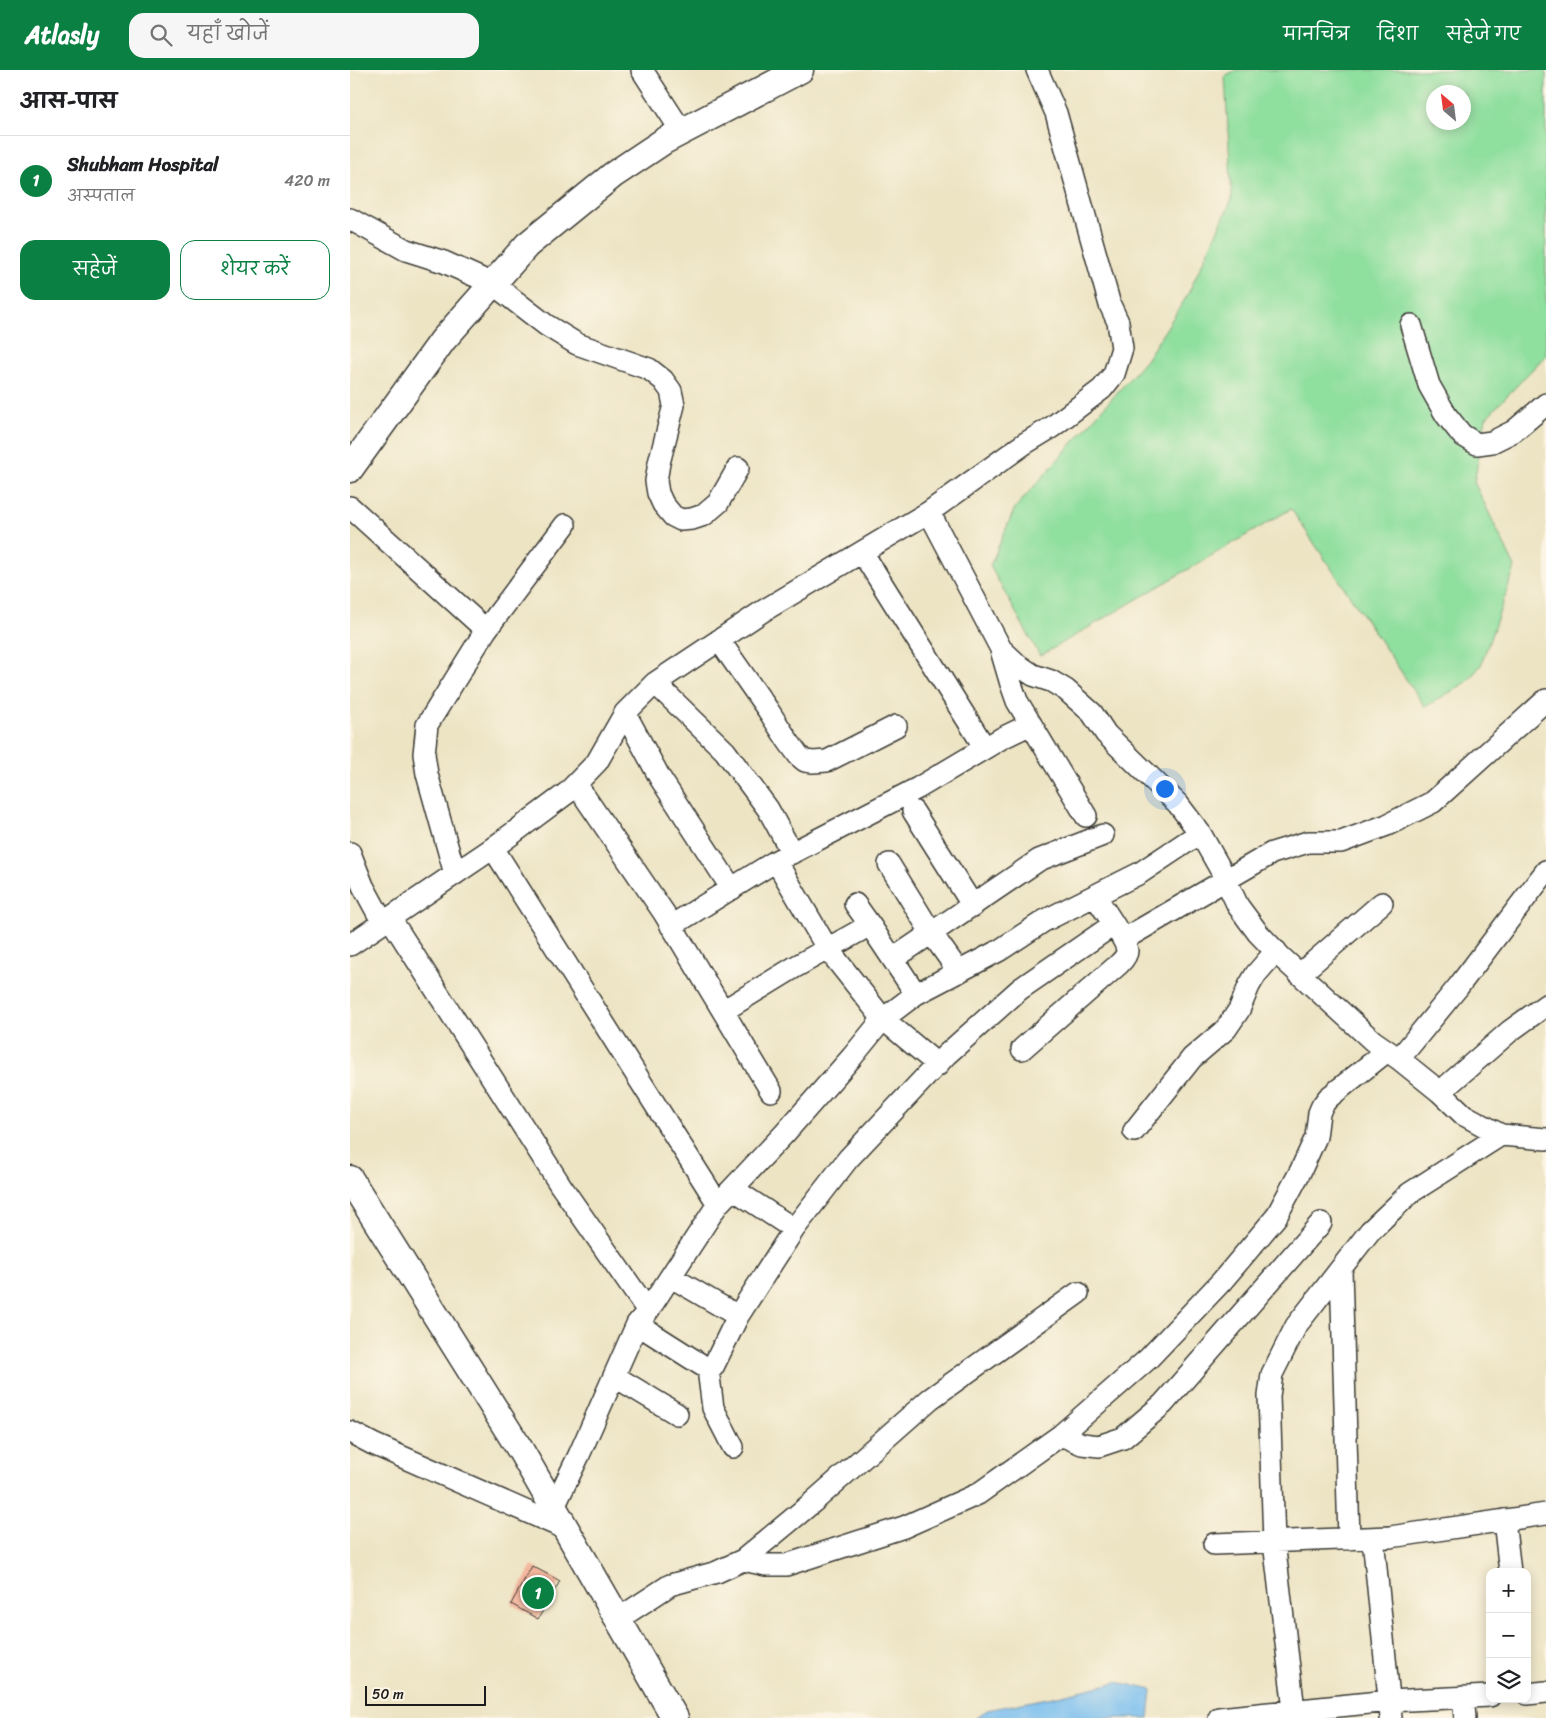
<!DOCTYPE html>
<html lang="hi">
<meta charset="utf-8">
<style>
:root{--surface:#fff;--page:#f6f6f6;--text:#202124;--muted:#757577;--line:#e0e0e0;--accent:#0b8043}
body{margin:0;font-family:Sriracha,"Playpen Sans Deva",sans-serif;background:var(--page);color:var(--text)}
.controls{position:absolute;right:15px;bottom:15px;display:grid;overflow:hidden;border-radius:10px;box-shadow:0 2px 12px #0003}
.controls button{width:45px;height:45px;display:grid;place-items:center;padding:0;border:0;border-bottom:1px solid var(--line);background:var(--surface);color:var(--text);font:25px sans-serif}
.compass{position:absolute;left:1076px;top:15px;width:45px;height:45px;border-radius:50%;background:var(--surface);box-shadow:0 2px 12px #0003;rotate:332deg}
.scale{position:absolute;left:15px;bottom:12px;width:121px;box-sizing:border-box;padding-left:5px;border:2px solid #1c1c1c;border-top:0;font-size:14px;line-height:18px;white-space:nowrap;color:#1c1c1c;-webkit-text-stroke:4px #fcf5e5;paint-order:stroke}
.you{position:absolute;left:814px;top:718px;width:18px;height:18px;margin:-12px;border:4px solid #fff;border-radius:50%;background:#1a73e8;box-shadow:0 0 0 8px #1a73e833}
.badge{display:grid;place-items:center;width:32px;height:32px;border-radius:50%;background:var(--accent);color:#fff;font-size:16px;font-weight:700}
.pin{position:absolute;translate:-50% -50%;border:2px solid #fff;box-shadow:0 1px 5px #0006}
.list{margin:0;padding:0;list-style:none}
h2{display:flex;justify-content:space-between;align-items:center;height:65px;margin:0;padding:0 20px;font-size:21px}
h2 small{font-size:16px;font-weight:400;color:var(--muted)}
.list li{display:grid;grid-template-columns:32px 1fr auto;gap:15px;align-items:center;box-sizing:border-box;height:90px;padding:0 20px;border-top:1px solid var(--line)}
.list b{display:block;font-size:19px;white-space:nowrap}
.list p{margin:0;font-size:16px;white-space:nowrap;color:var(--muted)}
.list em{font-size:16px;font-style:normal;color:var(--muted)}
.actions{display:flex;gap:10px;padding:15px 20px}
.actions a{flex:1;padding:11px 0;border:1px solid var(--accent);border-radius:15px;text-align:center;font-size:18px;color:var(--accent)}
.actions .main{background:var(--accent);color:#fff}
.icon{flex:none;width:28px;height:28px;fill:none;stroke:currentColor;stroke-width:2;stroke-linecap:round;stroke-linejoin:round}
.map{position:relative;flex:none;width:1196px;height:1648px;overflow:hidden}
header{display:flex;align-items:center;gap:30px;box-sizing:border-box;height:70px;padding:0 25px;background:var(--accent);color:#fff}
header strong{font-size:24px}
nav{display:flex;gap:28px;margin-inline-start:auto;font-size:18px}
.search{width:350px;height:45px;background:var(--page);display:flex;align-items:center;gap:12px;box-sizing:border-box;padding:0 18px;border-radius:15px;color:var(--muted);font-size:19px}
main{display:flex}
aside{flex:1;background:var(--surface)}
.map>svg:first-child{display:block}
.green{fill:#8fdf9e;stroke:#567e5d;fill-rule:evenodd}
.water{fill:#78beef;stroke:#4a6d86}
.building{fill:#f3b198}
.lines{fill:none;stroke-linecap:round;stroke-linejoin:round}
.minor-casing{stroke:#3b3a35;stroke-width:24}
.major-casing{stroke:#3b3a35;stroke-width:29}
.minor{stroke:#fff;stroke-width:21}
.major{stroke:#fff;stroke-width:26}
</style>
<header>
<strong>Atlasly</strong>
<div class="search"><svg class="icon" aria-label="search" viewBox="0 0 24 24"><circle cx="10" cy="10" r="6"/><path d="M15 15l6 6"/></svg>यहाँ खोजें</div>
<nav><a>मानचित्र</a><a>दिशा</a><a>सहेजे गए</a></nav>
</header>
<main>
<aside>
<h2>आस-पास<small></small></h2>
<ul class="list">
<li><span class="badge">1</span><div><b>Shubham Hospital</b><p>अस्पताल</p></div><em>420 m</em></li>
</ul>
<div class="actions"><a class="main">सहेजें</a><a>शेयर करें</a></div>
</aside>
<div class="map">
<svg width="1196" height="1648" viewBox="0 0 1196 1648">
<rect width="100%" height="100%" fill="#fcf5e5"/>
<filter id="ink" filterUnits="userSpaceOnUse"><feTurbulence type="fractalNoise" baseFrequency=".02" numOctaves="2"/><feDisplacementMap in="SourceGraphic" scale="10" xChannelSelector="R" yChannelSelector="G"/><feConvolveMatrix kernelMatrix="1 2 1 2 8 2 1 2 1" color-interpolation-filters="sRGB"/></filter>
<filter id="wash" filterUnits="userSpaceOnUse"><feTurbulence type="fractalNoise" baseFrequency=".0096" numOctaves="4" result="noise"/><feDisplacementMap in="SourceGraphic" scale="20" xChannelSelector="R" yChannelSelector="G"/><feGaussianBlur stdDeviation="1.12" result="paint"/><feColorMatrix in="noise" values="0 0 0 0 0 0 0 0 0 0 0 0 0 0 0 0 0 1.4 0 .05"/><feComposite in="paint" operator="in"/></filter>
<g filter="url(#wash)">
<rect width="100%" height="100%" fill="#ede4c4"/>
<!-- green -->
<path class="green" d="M886,0H1196V285L1136,348L1124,412L1165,497L1131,595L1117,612L1075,637L941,439L690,586L640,496L665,438L796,290L837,226L882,129L875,6ZM1084,22H1114V52H1084Z"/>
<!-- water -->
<path class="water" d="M767,1612L802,1620L799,1648H626L637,1640L708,1626Z"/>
<g id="blocks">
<!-- building -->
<path class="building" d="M182,1496L210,1511L188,1549L161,1534Z"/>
</g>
</g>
<g filter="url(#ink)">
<use href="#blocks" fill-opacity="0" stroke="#3b3a35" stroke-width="1"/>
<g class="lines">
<defs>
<path id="minor" d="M292,0L332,62
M0,149L56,180L94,192L143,214L196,255L227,274L299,299L313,310L321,321L324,335L309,393L306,411L308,423L313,434L323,446L331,450L342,449L354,445L368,433L388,398
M1061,255L1079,315L1096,345L1112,365L1127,374L1142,372L1164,361L1196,334
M0,437L136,560
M579,442L674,374L702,357L752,319L764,304L772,278L768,252L760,235L706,43L687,0
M512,482L635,678
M369,570L418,640L438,671L449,686L455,691L463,692L477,691L546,656
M651,580L661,614L667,631L736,746
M305,613L375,681L418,739L442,783
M275,643L310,708L382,819
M226,714L314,843L421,1021
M563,741L623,836
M143,778L368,1134L435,1063L502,987L533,949L566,924L650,880L694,851L790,803L850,763
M0,783L13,816L33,853
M426,791L477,878L533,949L588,995
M539,794L582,864L609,902
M105,804L77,704L74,684L77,655L136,560L215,455
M40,848L211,1116L298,1241
M520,855L566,924
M321,856L426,791L568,718L652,668L681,654
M774,869L922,783L958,772H991L1037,755L1083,732L1196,630
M0,875L143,778L217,723L247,692L275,643L305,613L413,541L579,442L651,579L668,595L683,605L701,611L716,620L742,643L756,664L828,734L850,763L872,802L888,836L908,863L931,887L1023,971L1049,989L1090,1022L1114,1045L1151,1065L1196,1069
M543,889L689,790L753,765
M950,904L1032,833
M373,941L445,897L520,855L505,834
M672,979L769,894C772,891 777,886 777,881C777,872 751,835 745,826
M1049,989L1108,917L1196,801
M1090,1022L1160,961L1196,935
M784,1061L842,988L876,959L889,940L899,916L906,904L926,881
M383,1119L444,1159
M991,1200L999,1469
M321,1207L388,1246
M287,1254L358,1299
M264,1306L327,1344
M0,1362L23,1374L216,1459
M711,1365L732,1374L749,1376L773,1368L813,1334L971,1153
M383,1377L363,1338L358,1299L363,1297L388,1246L444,1159L498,1089L596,985L670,919L763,855
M204,1437L229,1385L287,1254L298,1241L368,1134
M1154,1450L1160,1502
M1023,1468L1041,1648
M864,1474L1040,1467L1196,1444
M393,1490L416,1495H436L554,1457L628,1424L711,1365L798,1289L872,1211L926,1147L950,1102L966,1067L969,1043L972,1036L978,1028L1037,981
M268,1549L320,1515L367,1502L393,1490L463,1432L580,1329L728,1223
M1177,1624L1196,1622
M1113,1627L1115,1648
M944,1640L924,1472L919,1326L922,1304L946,1256L1020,1161L1060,1123L1151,1065
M869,1648L1039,1631L1140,1626"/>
<path id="major" d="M0,399L93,270L177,175L263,105L314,71L450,0
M0,1109L171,1381L325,1648"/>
</defs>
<!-- minor casing -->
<use href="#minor" class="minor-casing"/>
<!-- major casing -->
<use href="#major" class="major-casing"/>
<!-- minor -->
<use href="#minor" class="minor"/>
<!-- major -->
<use href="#major" class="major"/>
</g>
</g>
</svg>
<div class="controls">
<button>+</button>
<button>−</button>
<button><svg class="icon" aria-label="layers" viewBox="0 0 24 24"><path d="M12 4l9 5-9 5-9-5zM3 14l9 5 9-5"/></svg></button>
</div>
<svg class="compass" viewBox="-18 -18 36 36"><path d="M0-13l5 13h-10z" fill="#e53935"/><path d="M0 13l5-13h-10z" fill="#757577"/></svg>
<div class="scale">50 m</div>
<div class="you"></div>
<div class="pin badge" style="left:188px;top:1523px">1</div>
</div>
</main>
